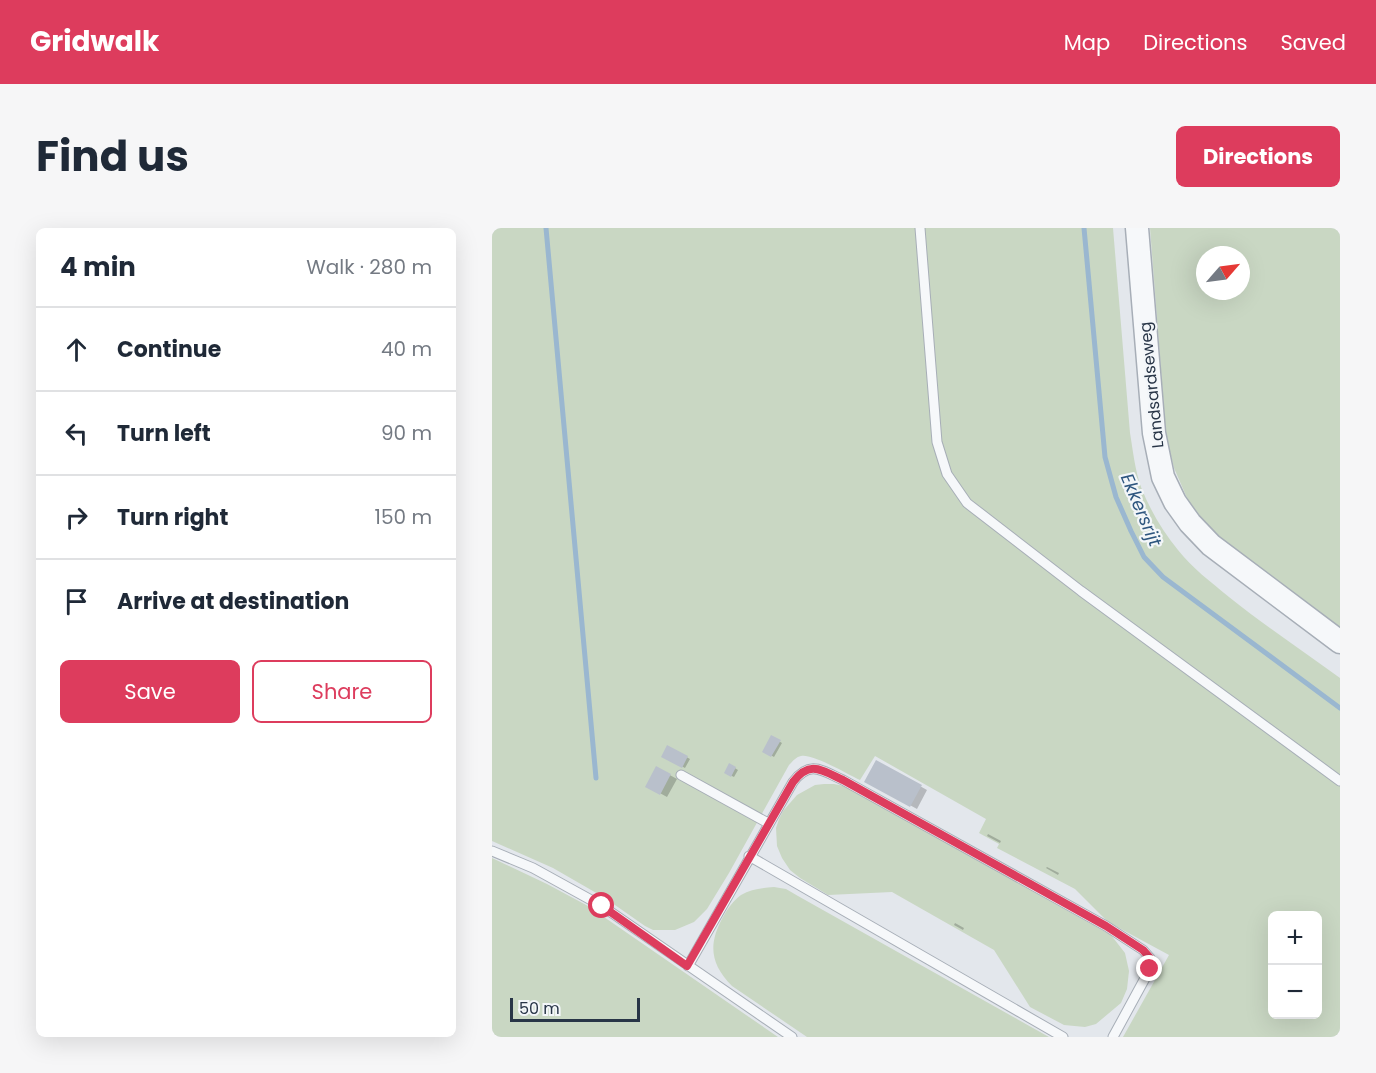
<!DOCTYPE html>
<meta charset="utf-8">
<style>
:root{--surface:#fff;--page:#f6f6f7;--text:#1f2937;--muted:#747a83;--line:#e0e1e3;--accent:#dd3c5d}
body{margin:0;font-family:Poppins,sans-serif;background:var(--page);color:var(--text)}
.controls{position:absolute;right:18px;bottom:18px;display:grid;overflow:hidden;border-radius:9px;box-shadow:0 6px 24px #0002}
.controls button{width:54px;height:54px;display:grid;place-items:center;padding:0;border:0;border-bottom:2px solid var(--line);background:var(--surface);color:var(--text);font:30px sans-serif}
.compass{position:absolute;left:704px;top:18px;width:54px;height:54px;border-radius:50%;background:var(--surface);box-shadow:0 6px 24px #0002;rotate:62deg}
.scale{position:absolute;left:18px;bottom:15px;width:130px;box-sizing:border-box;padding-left:6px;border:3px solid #283547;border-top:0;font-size:16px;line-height:21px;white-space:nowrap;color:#283547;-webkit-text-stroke:4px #f3f6f9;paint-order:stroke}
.stop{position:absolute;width:18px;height:18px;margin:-14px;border:4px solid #dd3c5d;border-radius:50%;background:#fff}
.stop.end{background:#dd3c5d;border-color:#fff;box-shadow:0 2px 6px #0008}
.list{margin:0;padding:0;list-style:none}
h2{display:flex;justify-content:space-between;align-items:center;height:78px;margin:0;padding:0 24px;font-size:26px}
h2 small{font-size:20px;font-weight:400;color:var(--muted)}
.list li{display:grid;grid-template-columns:39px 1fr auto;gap:18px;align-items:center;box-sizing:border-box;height:84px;padding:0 24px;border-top:2px solid var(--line)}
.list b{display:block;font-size:22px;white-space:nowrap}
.list em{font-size:20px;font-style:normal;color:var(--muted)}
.actions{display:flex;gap:12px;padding:18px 24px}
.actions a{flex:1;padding:14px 0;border:2px solid var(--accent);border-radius:9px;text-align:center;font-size:21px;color:var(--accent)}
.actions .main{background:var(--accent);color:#fff}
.icon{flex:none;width:33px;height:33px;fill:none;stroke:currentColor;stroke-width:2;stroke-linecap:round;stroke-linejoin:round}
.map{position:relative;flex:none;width:848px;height:809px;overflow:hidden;border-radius:9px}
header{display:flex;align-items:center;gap:36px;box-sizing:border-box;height:84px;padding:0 30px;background:var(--accent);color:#fff}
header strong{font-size:28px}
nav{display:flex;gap:33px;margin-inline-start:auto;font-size:21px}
.intro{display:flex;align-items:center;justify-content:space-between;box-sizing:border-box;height:144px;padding:0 36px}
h1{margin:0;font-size:42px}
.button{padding:15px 27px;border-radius:9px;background:var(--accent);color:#fff;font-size:21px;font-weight:700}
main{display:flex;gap:36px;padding:0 36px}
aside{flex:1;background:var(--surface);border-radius:9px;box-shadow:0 6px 24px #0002}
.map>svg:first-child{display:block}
.green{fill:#c9d7c3;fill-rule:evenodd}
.shadow{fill:#0003}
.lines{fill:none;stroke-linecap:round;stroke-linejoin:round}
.stream{stroke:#9ab7d0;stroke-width:5}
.building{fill:#b9c0cb}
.service-casing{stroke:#a7aeb7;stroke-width:11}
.tertiary-casing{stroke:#a7aeb7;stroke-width:25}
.service{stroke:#f6f8fa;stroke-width:9}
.tertiary{stroke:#f6f8fa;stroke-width:22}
.route{stroke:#dd3c5d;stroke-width:8}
.labels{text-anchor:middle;stroke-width:4.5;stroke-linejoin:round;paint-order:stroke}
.street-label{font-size:16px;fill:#283547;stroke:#f3f6f9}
.water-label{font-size:18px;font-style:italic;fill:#2e567f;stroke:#f3f6f9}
</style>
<header>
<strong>Gridwalk</strong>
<nav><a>Map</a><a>Directions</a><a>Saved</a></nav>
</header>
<div class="intro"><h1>Find us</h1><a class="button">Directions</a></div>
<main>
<aside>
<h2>4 min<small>Walk · 280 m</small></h2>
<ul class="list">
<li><svg class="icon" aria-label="ahead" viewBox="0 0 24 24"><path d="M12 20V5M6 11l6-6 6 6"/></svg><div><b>Continue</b></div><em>40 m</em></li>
<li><svg class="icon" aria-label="left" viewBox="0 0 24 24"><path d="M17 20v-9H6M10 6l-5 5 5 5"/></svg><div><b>Turn left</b></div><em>90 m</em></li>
<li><svg class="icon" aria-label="right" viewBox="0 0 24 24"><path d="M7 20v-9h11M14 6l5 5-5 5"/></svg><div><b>Turn right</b></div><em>150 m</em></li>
<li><svg class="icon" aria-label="arrive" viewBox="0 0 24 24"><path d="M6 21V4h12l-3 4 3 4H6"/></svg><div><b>Arrive at destination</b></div></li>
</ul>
<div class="actions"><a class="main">Save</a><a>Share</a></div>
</aside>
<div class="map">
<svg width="848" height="809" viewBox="0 0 848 809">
<rect width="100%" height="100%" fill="#e3e7ec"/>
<!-- green -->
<path class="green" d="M0,0H621L638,205C641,223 643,242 649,259C658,282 671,304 686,322C700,340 719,354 737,369C772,397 811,423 848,450V809H631L677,727L616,694L583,661L505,620L507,616L487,605L494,591L383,528L368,552C357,547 320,525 309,528C304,529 301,533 297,537L237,645L215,681L202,694L183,702H161L153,698L113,670L61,640L0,613ZM780,688H826V786H780Z
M658,0H848V404L723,310L706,289L695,270L682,240L674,207ZM713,27H749V63H713Z
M332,556H342L352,558L619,707L633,725L637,743L635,761L629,775L604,796L593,799L572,797L538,779L502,722L400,664L336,667L308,650L298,642L290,630L285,618L284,600L287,591L291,583L305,567L323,557Z
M0,630L55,656L96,678L286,809H0Z
M282,659L294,661L306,668L557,809H315L240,758C218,736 216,716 231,689C236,680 241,673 249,667C259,661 270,660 282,659Z"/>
<!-- shadow -->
<path class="shadow" d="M280,509L290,515L282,529L272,523Z
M176,519L198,531L193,540L171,528Z
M385,534L435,562L425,581L374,553Z
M238,537L246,542L242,549L234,545Z
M165,540L185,551L175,569L155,558Z
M496,606L509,613L508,615L495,608Z
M555,639L567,645L566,647L554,640Z
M463,695L472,700L471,702L462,697Z"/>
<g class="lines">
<!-- stream -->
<path class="stream" d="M54,0L104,550
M592,0L613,229L624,269L639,303L652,329L671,349L848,480"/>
</g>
<!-- building -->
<path class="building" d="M279,507L289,512L279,529L270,524Z
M175,517L196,528L190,540L169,529Z
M384,532L430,557L418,579L372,554Z
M237,535L244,539L239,549L232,545Z
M164,538L179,546L168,567L153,559Z"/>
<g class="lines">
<defs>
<path id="service" d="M428,0L445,214L455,246L475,275L589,363L848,553
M189,547L276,595
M0,623L41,640L110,678L300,809
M257,628L571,809
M196,738L301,554C318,532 329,542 351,552L614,698L651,722L658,730V741L621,809"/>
<path id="tertiary" d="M645,0L662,205L671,249L683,274L698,295L719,317L848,414"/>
</defs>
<!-- service casing -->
<use href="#service" class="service-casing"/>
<!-- tertiary casing -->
<use href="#tertiary" class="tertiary-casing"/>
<!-- service -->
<use href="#service" class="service"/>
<!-- tertiary -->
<use href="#tertiary" class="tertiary"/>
</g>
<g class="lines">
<!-- route -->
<path class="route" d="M110,678L195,738L301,554C318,532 329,542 351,552L614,698L651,722L658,730V741"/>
</g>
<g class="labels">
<!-- street labels -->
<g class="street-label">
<text transform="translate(659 157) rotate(-96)" y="6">Landsardseweg</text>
</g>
<!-- water labels -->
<g class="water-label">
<text transform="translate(649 282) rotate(67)" y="6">Ekkersrijt</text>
</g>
</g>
</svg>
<div class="controls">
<button>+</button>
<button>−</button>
</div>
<svg class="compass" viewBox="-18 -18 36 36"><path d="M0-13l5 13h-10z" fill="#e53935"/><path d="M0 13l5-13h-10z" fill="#747a83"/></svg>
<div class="scale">50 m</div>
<div class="stop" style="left:110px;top:678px"></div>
<div class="stop end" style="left:658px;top:741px"></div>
</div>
</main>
